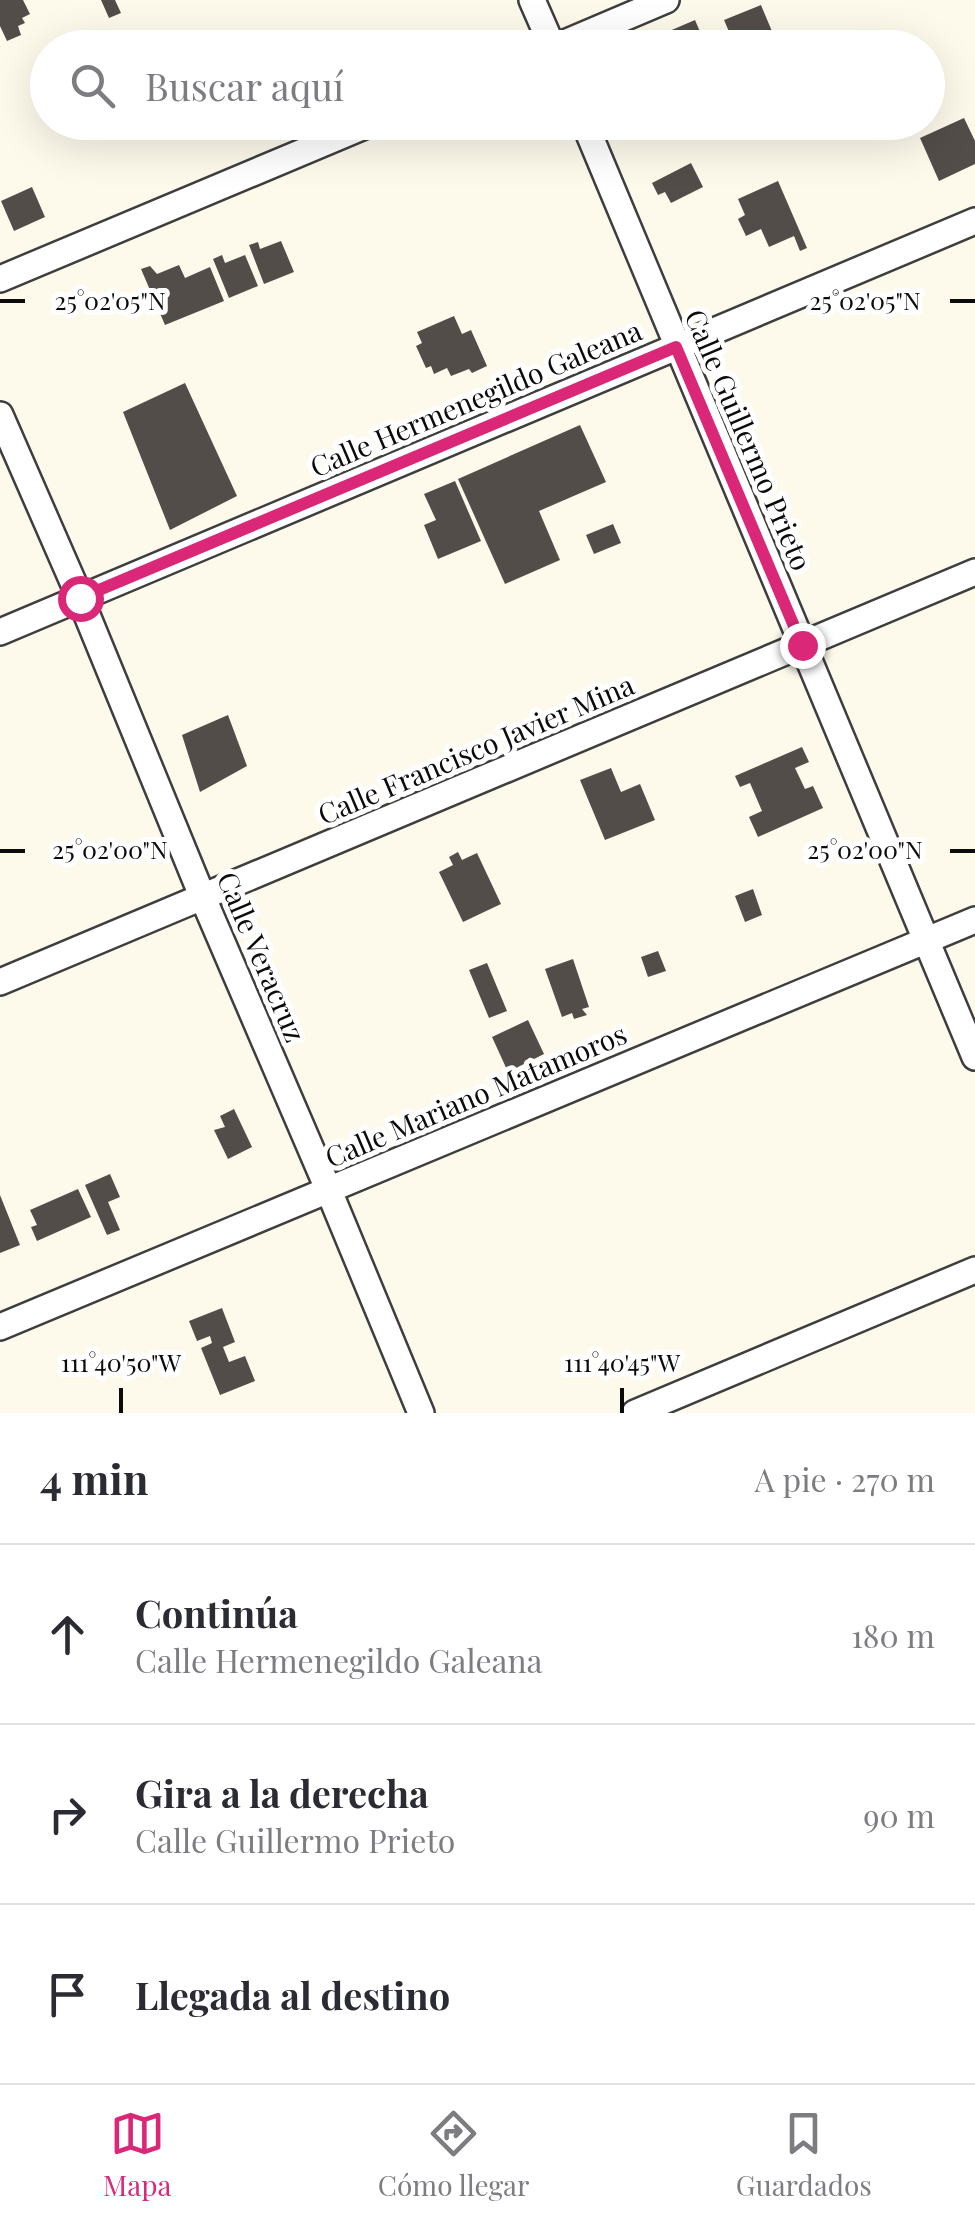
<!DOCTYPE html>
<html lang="es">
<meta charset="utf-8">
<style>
:root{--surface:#fff;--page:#f7f7f7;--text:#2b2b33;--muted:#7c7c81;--line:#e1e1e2;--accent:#db2777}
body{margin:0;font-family:"Playfair Display",serif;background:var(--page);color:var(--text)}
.stop{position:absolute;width:30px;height:30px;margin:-22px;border:8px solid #db2777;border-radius:50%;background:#fff}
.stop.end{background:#db2777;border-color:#fff;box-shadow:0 2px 10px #0008}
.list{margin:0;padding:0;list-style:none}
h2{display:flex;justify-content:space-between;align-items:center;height:130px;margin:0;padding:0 40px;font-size:42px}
h2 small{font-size:32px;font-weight:400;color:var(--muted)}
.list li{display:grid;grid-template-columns:65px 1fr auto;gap:30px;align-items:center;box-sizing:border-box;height:180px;padding:0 40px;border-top:2px solid var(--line)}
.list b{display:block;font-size:38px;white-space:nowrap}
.list p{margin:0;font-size:32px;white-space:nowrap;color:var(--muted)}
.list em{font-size:32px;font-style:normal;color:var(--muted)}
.icon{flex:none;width:55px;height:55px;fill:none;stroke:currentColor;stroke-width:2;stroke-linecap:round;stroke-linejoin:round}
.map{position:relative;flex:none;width:975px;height:1413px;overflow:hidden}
.search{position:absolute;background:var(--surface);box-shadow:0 10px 40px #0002;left:30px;right:30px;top:30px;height:110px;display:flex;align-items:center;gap:25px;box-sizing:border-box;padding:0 35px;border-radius:55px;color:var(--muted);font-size:38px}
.sheet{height:670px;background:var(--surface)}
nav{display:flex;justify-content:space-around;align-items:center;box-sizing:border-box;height:140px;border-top:2px solid var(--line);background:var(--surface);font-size:28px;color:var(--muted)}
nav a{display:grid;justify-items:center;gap:5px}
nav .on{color:var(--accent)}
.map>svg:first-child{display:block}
.building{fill:#534d49}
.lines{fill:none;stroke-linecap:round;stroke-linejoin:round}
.minor-casing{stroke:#3e3e3e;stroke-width:30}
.minor{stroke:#fff;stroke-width:25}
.route{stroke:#db2777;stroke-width:12}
.ticks{fill:none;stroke:#0b0b0b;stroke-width:4}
.labels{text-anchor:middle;stroke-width:10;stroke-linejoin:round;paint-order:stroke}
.street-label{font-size:28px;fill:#0b0b0b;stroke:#fff}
.ticks-label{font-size:25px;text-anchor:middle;fill:#0b0b0b;stroke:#fff;stroke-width:10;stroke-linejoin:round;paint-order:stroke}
</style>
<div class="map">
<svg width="975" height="1413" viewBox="0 0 975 1413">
<rect width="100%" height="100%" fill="#fdfaec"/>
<!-- building -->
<path class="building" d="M0,0H23L30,14L22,18L25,23L18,26L21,35L7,41L0,26Z
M101,0H115L121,13L109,18Z
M761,5L779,48H736L724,20Z
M695,20L707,48H673L667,32Z
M855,30L863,48H824L822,45Z
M964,118L975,141V164L939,181L920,138Z
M691,163L703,187L671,203L665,192L658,195L652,183Z
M778,181L807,248L800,251L794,236L769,247L761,229L746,236L738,219L745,215L738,199Z
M32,187L45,217L14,231L1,201Z
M281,241L294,272L264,284L249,245L258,242L260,249Z
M222,255L225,263L245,255L258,286L229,298L213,259Z
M179,265L185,278L210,267L224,301L165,325L141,269L150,266L157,274Z
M454,316L462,334L471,330L487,366L472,373L469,369L451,376L447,368L434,374L431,366L426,368L416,346L422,343L417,332Z
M185,383L237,496L170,530L123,412Z
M580,425L606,482L539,511L560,560L505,584L458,479Z
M455,481L481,541L438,559L424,525L436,520L424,494Z
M613,524L621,543L594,554L586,535Z
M228,715L247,766L200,792L182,735Z
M802,747L809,762L795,768L805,789L813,786L823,808L758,837L749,817L762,811L750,783L740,787L735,776Z
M611,768L621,792L640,784L655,820L605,840L580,780Z
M458,852L462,860L477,853L501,904L463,922L439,872L453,865L449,857Z
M753,889L762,915L745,922L735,896Z
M658,951L666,971L648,977L641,957Z
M573,959L589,1007L582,1009L587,1015L574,1019L572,1013L562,1017L545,969Z
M487,963L507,1011L489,1018L469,970Z
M528,1020L544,1054L508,1072L492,1037Z
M234,1109L252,1147L228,1159L214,1130L225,1127L220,1116Z
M110,1174L120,1197L108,1202L120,1230L107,1235L85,1185Z
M78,1189L91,1217L37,1241L31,1227L37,1225L30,1210Z
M0,1195L20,1245L0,1253Z
M222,1308L235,1342L223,1347L229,1362L245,1356L255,1381L220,1395L201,1348L212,1343L210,1336L197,1341L189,1321Z"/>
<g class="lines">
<defs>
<path id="minor" d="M532,0L553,48
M553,48L666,0
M584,122L975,1057
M0,279L374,122
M0,415L80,598L203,898L329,1191L421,1413
M0,632L975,221
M0,982L975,572
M0,1327L975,920
M635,1413L975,1270"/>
</defs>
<!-- minor casing -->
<use href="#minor" class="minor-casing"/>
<!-- minor -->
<use href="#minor" class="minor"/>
</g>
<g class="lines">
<!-- route -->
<path class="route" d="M80,598L676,347L802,645"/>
</g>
<!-- ticks -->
<path class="ticks" d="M0,301H25M950,301H975M0,851H25M950,851H975M121,1388V1413M622,1388V1413"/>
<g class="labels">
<!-- street labels -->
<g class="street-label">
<text transform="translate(476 399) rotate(-23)" y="10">Calle Hermenegildo Galeana</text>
<text transform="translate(748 440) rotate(67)" y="10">Calle Guillermo Prieto</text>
<text transform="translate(476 750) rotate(-23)" y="10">Calle Francisco Javier Mina</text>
<text transform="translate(261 957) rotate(67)" y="10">Calle Veracruz</text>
<text transform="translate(476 1096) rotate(-23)" y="10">Calle Mariano Matamoros</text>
</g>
</g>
<g class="ticks-label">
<text x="110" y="310">25°02'05"N</text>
<text x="865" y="310">25°02'05"N</text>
<text x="110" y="859">25°02'00"N</text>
<text x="865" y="859">25°02'00"N</text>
<text x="121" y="1372">111°40'50"W</text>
<text x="622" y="1372">111°40'45"W</text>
</g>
</svg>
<div class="stop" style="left:80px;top:598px"></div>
<div class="stop end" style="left:802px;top:645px"></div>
<div class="search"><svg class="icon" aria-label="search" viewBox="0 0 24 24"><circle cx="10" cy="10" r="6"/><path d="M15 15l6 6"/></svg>Buscar aquí</div>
</div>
<section class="sheet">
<h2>4 min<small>A pie · 270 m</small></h2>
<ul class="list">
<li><svg class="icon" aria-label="ahead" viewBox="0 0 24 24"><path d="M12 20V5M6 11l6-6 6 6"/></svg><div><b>Continúa</b><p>Calle Hermenegildo Galeana</p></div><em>180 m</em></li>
<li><svg class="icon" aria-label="right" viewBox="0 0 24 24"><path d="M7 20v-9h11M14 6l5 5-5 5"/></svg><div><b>Gira a la derecha</b><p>Calle Guillermo Prieto</p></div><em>90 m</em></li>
<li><svg class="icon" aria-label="arrive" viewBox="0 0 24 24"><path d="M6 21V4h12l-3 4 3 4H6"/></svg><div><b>Llegada al destino</b></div></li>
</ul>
</section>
<nav>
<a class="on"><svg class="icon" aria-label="map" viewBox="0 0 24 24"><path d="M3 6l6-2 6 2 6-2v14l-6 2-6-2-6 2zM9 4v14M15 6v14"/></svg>Mapa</a>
<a><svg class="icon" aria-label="directions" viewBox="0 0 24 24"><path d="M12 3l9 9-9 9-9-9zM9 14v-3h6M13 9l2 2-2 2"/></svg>Cómo llegar</a>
<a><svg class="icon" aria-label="saved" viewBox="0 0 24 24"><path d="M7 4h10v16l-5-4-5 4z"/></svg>Guardados</a>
</nav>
